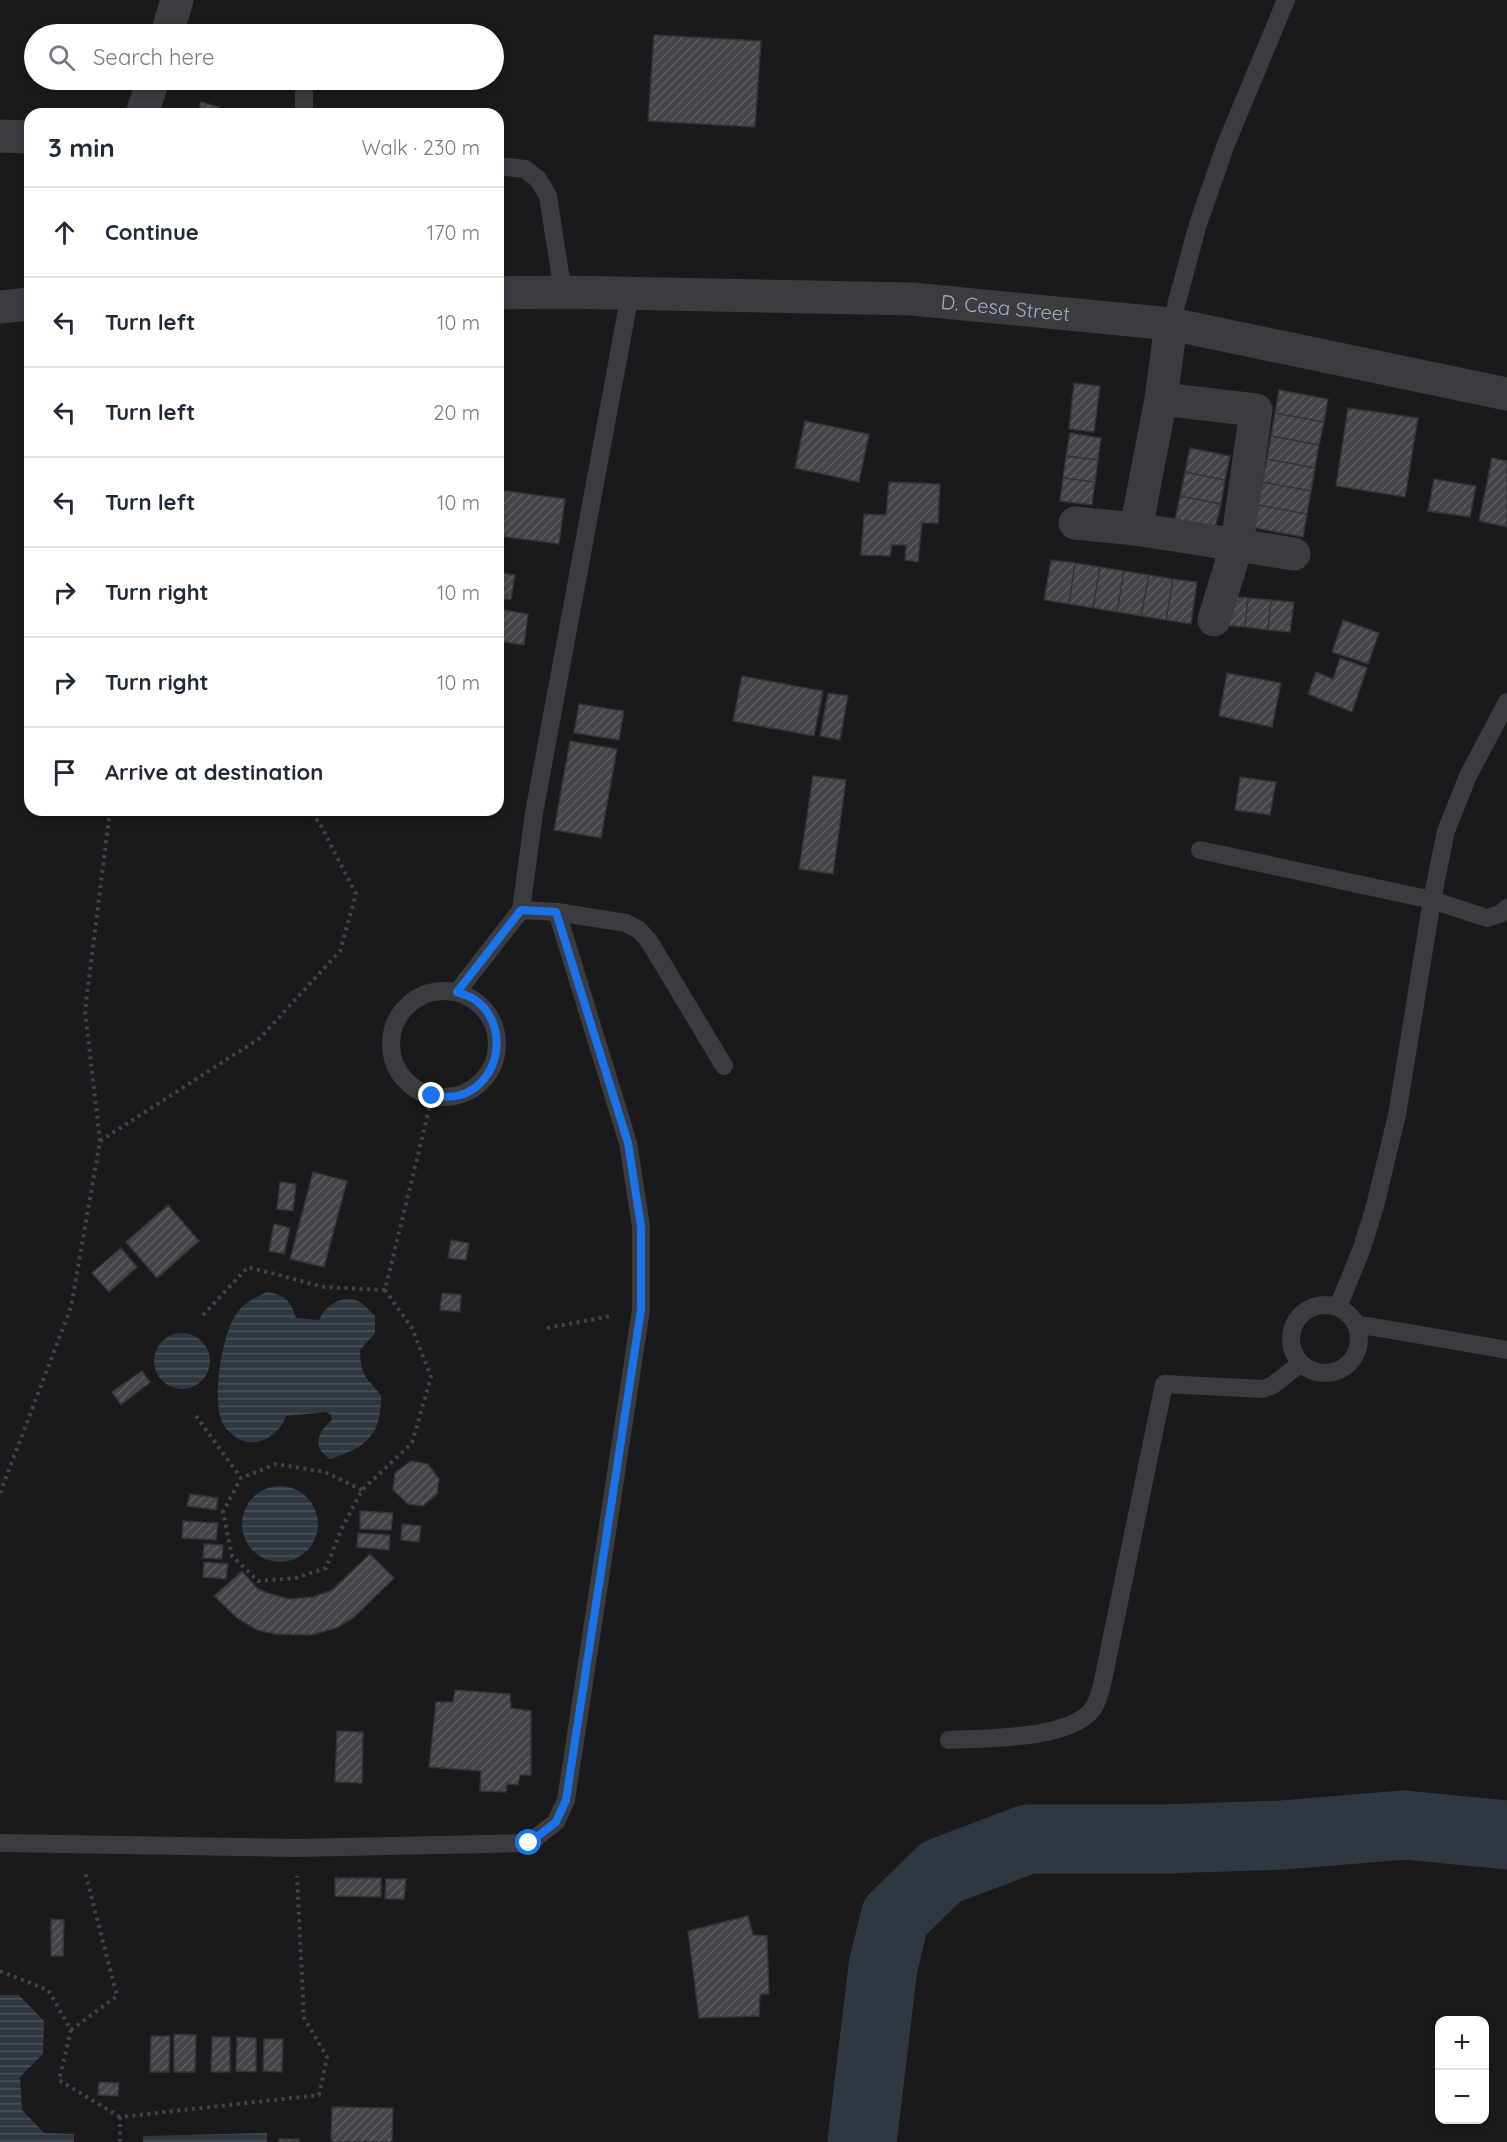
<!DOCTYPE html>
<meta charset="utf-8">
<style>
:root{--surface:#fff;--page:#f6f6f7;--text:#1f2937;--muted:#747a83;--line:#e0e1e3}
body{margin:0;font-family:Quicksand,sans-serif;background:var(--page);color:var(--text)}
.controls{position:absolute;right:18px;bottom:18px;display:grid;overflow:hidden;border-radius:12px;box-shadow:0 3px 9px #0003}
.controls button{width:54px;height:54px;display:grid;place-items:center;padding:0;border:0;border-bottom:2px solid var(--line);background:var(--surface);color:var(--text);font:30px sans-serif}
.stop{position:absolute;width:18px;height:18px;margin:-14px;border:4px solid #1a73e8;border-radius:50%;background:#fff}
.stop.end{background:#1a73e8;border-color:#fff;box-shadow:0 2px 6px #0008}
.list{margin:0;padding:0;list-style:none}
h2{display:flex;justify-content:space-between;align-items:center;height:78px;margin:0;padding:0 24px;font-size:26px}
h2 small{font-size:20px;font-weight:400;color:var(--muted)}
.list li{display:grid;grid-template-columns:39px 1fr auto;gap:18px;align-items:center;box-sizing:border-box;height:90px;padding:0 24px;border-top:2px solid var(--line)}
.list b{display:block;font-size:22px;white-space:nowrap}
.list em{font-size:20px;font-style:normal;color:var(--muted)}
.icon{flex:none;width:33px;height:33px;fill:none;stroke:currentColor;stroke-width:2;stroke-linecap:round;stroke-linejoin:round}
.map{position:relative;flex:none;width:1507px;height:2142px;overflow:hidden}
.search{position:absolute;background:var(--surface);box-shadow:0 3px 9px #0003;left:24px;top:24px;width:480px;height:66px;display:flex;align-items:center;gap:15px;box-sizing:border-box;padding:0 21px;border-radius:33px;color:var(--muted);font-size:22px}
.panel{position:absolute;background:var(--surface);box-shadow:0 3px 9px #0003;left:24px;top:108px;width:480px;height:708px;border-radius:18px}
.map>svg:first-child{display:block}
.water{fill:url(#water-rules)}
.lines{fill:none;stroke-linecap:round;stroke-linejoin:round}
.river{stroke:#2f3841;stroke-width:69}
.building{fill:url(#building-hatch);stroke:#343438;stroke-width:1.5}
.path{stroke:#414348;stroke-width:4;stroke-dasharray:3 4.5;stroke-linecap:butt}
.lane{stroke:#3b3c41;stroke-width:18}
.street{stroke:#3b3c41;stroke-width:33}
.route{stroke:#1a73e8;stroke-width:8}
.labels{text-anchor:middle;stroke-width:5;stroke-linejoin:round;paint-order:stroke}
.street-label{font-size:20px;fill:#acb0bc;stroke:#151517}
</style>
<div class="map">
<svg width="1507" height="2142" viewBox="0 0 1507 2142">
<defs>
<pattern id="water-rules" width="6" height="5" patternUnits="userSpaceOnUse" patternTransform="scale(1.5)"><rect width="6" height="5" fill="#2f3841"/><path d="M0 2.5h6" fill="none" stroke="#4a525a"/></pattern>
<pattern id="building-hatch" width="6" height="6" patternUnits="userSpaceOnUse" patternTransform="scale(1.5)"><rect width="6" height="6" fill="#444549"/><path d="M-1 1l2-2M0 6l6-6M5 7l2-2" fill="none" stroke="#5c5d61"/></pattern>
</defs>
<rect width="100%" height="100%" fill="#1a1a1c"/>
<!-- water -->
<path class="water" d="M267,1292C285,1295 291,1301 296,1318L319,1320C325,1305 344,1293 360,1302C365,1305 370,1312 375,1316V1333L360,1350C361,1376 365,1376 381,1395C381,1435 368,1447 330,1459C312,1448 317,1432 332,1420L331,1415L326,1412L286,1416C283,1426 275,1434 266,1439C257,1443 248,1444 239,1439C233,1435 227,1431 223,1424C211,1402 222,1332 237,1313C245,1302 256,1297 267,1292Z
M154 1361a28 28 0 1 1 56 0a28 28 0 1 1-56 0Z
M242 1524a38 38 0 1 1 76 0a38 38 0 1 1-76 0Z
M0,1995H19L44,2021L43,2054L20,2077L22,2110L44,2133L74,2134V2142H0Z
M267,2133V2142H143V2136Z"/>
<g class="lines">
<!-- river -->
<path class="river" d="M862,2142L883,1967L895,1917L941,1872L1028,1839H1163L1283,1835L1404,1825L1507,1835"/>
</g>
<!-- building -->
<path class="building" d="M654,35L761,41L755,127L648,121Z
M201,102L219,107L217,114H198Z
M1074,383L1100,386L1094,432L1069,429Z
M1279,390L1328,399L1324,422L1275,413Z
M1348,408L1418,418L1405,497L1336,486Z
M1275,413L1324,422L1319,445L1271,436Z
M805,421L869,434L859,482L795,468Z
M1070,433L1101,438L1098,460L1066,456Z
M1271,436L1319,445L1315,468L1267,459Z
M1190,448L1230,456L1225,480L1185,472Z
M1066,456L1098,460L1095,482L1063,478Z
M1492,458L1507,461V527L1479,521Z
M1267,459L1315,468L1311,491L1262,482Z
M1185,472L1225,480L1221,504L1180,496Z
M1063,478L1095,482L1092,505L1060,501Z
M1434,479L1476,486L1470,517L1428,511Z
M889,482L940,484L938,523H922L918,562L905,560L906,545H892L890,556L861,555L864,514L886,515Z
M1262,482L1311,491L1307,514L1258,505Z
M498,490L565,499L559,544L498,536Z
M1180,496L1221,504L1215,528L1175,520Z
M1258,505L1307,514L1303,537L1254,528Z
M1051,560L1075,563L1069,604L1044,600Z
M1075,563L1100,567L1093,608L1069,604Z
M1100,567L1124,571L1117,612L1093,608Z
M1124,571L1149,575L1141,616L1117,612Z
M498,572L515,575L511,599L500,600L498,609L528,614L524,645L498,641Z
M1149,575L1173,579L1166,620L1141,616Z
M1173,579L1197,582L1191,624L1166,620Z
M1225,596L1248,598L1245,627L1222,625Z
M1248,598L1271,600L1268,630L1245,627Z
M1271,600L1294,602L1290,632L1268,630Z
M1343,620L1379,633L1368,664L1332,652Z
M1340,658L1367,668L1352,712L1308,694L1316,672L1333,679Z
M1227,673L1281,683L1272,727L1219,716Z
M742,676L823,691L814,736L733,721Z
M828,693L848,696L840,740L820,736Z
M579,704L624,711L619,740L574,733Z
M570,741L617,749L601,838L554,830Z
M813,776L846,780L833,874L799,869Z
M1240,777L1276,782L1270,815L1235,810Z
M313,1172L347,1181L324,1267L290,1259Z
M280,1182L296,1184L293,1211L277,1209Z
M168,1205L199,1241L157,1278L126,1242Z
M274,1224L290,1228L284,1254L269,1251Z
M451,1240L469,1243L466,1260L448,1258Z
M121,1248L137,1267L109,1292L92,1273Z
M442,1293L461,1295L460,1312L440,1310Z
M142,1371L150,1382L121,1405L112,1392Z
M411,1461L428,1464L439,1479L437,1494L423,1506L408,1504L393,1490L395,1473Z
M190,1494L218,1498L216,1510L187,1506Z
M360,1511L393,1513L391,1530L360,1529Z
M183,1521L218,1523L216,1540L182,1538Z
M402,1524L421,1526L419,1542L401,1540Z
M358,1533L390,1535L389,1550L357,1547Z
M204,1544L223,1545L222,1559L203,1558Z
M370,1554L394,1578L353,1618L336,1628L311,1635L275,1634L257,1630L237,1618L214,1596L242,1571L258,1589L268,1593L289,1599L313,1597L332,1590Z
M204,1562L228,1564L226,1579L203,1577Z
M455,1690L510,1694L511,1708L531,1711V1775H520L518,1785L507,1784L506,1792L480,1791L481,1771L429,1767L436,1702H453Z
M337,1731L363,1732L362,1783L335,1782Z
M335,1878H381V1897L335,1896Z
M386,1879H406L404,1899H385Z
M748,1916L753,1935L767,1936L769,1994H760L759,2016L699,2018L688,1931Z
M51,1919L64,1920L63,1956H51Z
M174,2034L196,2035L195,2072H174Z
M151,2036H170L169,2072H150Z
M212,2037H230V2072H211Z
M237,2037L256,2038V2072L236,2071Z
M264,2039H283L282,2072L263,2071Z
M99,2082L119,2083L118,2096L98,2095Z
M332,2107L393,2108L392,2142H331Z
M279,2139H299V2142H279Z"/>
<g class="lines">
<!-- path -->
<path class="path" d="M100,1141L260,1038L340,951L356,894L320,824L309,810
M203,1315L248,1267L324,1287L385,1290L432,1097
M547,1328L611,1316
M196,1416L241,1478
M362,1490L325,1472L276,1464L241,1478L223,1512L232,1556L258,1581L296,1578L326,1568L341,1530L362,1490L412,1443L431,1377L412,1328L385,1290
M0,1493L71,1307L100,1141L85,1011L110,810
M0,1971L48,1990L71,2030L59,2080L120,2117
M71,2030L117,1996L85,1872
M120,2142V2117L319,2095L327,2057L304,2018L297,1876"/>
<!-- lane -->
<path class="lane" d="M304,80V114
M498,166L525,169L538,179L548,196L563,292
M1171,324L1198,224L1226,144L1286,0
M1200,850L1432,900L1487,918L1500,914L1507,908
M521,910L557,912L626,923L639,930L649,941L724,1066
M391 1044a53 53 0 1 1 106 0a53 53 0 1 1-106 0Z
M457,992L521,910L534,813L630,294
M1291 1339a34 34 0 1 1 68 0a34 34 0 1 1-68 0Z
M1338,1307L1362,1248L1375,1206L1397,1115L1432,900L1446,831L1468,776L1507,702
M1357,1325L1374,1327L1507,1350
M949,1740C984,1738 1074,1740 1094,1707C1098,1700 1100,1692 1102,1685L1164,1384L1263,1389L1273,1385L1301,1363
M0,1843L295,1848L529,1843L556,1822L566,1800L641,1310V1226L628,1143L557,912"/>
<!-- street -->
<g class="street">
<path d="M167,34L177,0"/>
<path d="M142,114L153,80"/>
<path d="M0,136L30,137"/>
<path id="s1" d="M498,293L563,292L912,299L1171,324L1507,394"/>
<path d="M0,307L30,304"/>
<path d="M1161,399L1256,410L1237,544L1214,620"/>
<path d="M1075,523L1136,529L1294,554"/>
<path d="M1136,529L1161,399L1171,324"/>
</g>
</g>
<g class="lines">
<!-- route -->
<path class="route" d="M432,1096C444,1097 457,1098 468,1092C503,1074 507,1021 474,999C469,996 462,994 457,992L521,910L556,912L628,1143L641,1226V1310L566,1800L556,1822L529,1843"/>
</g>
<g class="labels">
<!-- street labels -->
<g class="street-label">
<text dy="7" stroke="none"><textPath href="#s1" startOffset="508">D. Cesa Street</textPath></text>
</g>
</g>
</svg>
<div class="controls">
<button>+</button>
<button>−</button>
</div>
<div class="stop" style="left:529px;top:1843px"></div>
<div class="stop end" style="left:432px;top:1096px"></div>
<div class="search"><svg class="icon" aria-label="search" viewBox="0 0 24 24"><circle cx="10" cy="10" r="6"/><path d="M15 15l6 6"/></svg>Search here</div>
<section class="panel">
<h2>3 min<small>Walk · 230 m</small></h2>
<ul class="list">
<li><svg class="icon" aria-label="ahead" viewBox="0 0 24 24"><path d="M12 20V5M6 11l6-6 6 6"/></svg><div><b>Continue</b></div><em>170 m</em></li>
<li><svg class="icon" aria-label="left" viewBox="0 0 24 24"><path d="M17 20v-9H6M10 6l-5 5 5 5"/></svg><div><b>Turn left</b></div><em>10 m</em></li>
<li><svg class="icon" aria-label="left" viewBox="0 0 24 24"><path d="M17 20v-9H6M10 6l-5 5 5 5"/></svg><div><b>Turn left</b></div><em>20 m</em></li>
<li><svg class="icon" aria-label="left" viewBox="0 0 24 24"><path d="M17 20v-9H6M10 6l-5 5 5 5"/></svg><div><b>Turn left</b></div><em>10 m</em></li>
<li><svg class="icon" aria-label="right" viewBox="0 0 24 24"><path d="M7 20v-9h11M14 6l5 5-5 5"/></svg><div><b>Turn right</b></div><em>10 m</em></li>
<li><svg class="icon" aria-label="right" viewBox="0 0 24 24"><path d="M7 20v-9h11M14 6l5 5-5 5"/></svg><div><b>Turn right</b></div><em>10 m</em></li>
<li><svg class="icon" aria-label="arrive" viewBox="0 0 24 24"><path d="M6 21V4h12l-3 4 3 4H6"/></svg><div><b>Arrive at destination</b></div></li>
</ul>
</section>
</div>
